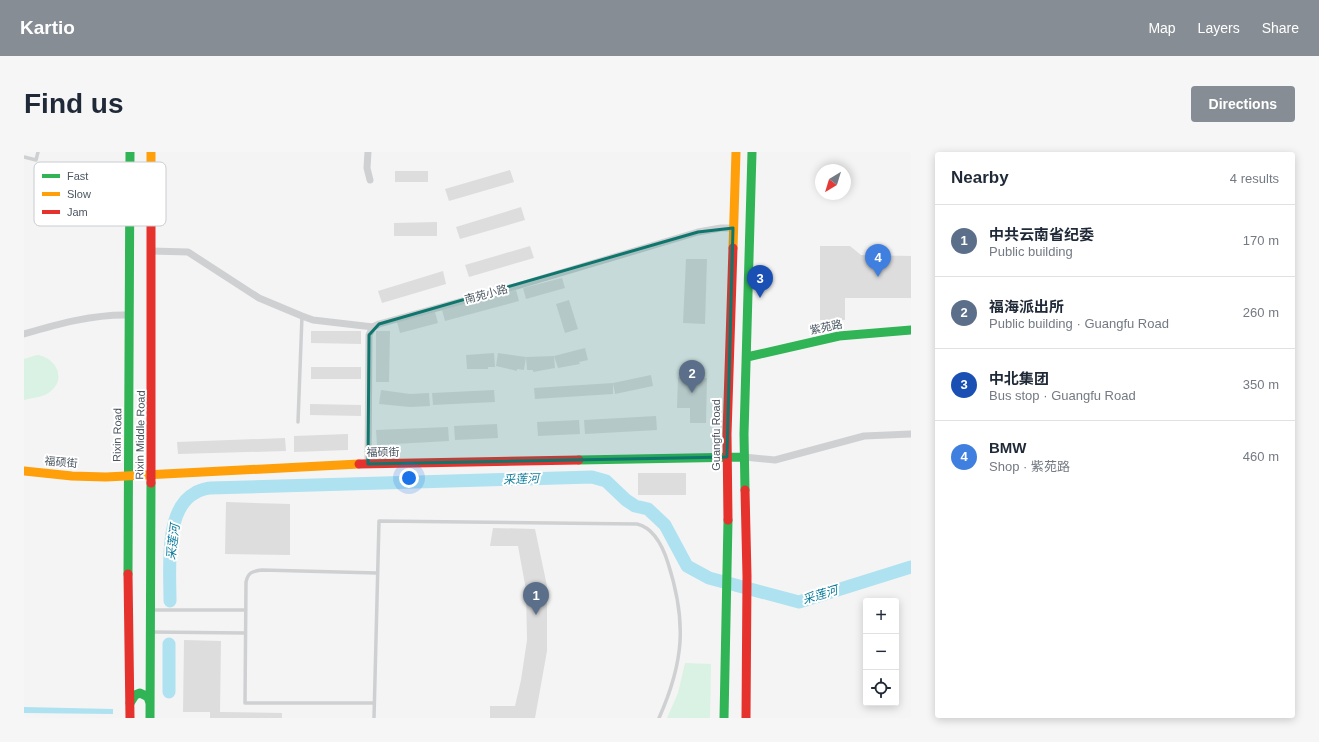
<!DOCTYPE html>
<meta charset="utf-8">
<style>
:root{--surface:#fff;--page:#f6f6f7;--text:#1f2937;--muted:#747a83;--line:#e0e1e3;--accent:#868d94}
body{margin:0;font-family:Helvetica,"Noto Sans SC",sans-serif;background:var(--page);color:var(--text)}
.controls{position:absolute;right:12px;bottom:12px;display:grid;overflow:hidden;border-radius:4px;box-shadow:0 2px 10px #0003}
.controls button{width:36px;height:36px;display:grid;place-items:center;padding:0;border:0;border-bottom:1px solid var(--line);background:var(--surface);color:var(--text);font:20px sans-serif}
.compass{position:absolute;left:791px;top:12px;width:36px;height:36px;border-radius:50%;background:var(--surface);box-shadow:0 2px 10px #0003;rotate:218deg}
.you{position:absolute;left:385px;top:326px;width:14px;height:14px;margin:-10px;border:3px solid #fff;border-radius:50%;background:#1a73e8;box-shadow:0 0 0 6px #1a73e833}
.badge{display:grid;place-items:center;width:26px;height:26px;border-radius:50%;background:var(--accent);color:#fff;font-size:13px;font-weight:700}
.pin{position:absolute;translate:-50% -33px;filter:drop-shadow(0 1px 2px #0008)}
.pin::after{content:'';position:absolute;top:21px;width:14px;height:12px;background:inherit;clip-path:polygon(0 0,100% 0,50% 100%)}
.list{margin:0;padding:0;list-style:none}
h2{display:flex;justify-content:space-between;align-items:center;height:52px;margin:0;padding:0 16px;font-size:17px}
h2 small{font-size:13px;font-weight:400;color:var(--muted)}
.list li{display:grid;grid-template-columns:26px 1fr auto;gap:12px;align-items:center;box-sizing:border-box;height:72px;padding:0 16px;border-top:1px solid var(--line)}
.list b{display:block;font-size:15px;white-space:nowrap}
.list p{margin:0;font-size:13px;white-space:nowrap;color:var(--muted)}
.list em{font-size:13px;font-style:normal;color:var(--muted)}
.icon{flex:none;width:22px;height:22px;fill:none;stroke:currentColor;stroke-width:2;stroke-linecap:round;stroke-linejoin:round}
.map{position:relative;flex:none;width:887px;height:566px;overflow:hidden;border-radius:4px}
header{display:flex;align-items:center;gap:24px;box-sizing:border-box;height:56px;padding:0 20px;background:var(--accent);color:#fff}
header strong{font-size:19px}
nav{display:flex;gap:22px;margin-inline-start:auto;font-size:14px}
.intro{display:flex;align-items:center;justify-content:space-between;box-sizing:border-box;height:96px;padding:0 24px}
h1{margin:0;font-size:28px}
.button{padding:10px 18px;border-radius:4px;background:var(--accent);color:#fff;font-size:14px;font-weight:700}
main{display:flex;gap:24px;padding:0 24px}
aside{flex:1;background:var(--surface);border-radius:4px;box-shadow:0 2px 10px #0003}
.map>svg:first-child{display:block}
.green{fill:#d9f2e3}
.water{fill:#aee2f0}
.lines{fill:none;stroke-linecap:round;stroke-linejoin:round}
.river{stroke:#aee2f0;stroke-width:13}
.building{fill:#ddddde}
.lane{stroke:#ced0d2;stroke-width:3.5}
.street{stroke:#ced0d2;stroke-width:7}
.fast{stroke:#30b455;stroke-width:9}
.slow{stroke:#ff9f0a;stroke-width:9}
.jam{stroke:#e5322d;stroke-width:9}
.marked{fill:#0f766e;fill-opacity:0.2;stroke:#0f766e;stroke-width:3;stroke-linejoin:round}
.labels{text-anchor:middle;stroke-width:4;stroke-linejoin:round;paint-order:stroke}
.street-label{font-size:11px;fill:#4a5661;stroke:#fff}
.water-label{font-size:12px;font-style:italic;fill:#0c7c9b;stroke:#fff}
.key{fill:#fff;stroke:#c9ccd0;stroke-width:1}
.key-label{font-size:11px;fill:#4a5661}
</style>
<header>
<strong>Kartio</strong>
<nav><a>Map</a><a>Layers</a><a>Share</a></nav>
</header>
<div class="intro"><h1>Find us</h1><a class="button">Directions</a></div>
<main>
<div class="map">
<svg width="887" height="566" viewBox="0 0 887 566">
<rect width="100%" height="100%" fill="#f4f4f4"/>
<!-- green -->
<path class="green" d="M13,203C31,205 43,226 27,239C21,245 8,246 0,248V207Z
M661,511L687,512L686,566H643L654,541Z"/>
<!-- water -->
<path class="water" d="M0,555L89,557V562L0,561Z"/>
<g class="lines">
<!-- river -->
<path class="river" d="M146,449C146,418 140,357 171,341C175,338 181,337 186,336L568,325L582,329L602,348L611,354L624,357L641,373L663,414L685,426L775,450L887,415
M145,540V492"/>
</g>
<!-- building -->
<path class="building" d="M486,18L490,30L425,49L421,37Z
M371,19H404V30H371Z
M497,55L501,68L436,87L432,75Z
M413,70V84H370V71Z
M506,94L510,106L445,125L441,113Z
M796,94H826L837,103L887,104V146H821V168H796Z
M662,107H683L681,172L659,171Z
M419,119L422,132L358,151L354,139Z
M538,126L541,136L502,147L499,136Z
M492,138L495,149L421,169L418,158Z
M545,148L554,177L541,181L532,152Z
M411,160L414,171L376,181L373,170Z
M287,179H337V192L287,191Z
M352,179H366L365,230H352Z
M561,196L564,208L555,210L556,212L534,216L530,204Z
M470,201L471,215H464V217H443L442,203Z
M474,201L502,205L500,218L493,217V219L472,214Z
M530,204L531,216L509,220V218H503L502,205Z
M287,215H337V227H287Z
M627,223L629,234L591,242L589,231Z
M654,225L683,226L682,271H666V256H653Z
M589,231V242L511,247L510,236Z
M357,238L386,242L405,241L406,254L386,255L355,252Z
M470,238L471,250L409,253L408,241Z
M286,252L337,253V264L286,263Z
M632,264L633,278L561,282L560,268Z
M555,268L556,282L514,284L513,270Z
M473,272L474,286L431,288L430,274Z
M424,275L425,289L353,293L352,278Z
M324,282V298L270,300V284Z
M261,286L262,299L154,302L153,290Z
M614,321H662V343H614Z
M202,350L266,352V403L201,402Z
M469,376L511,377L523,434V499L511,566H466V554H491L497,528L503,488L502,438L494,394H466Z
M160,488L197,489L196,560L258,561V566H186V560H159Z"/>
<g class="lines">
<!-- lane -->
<path class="lane" d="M0,5L12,8L14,0
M274,270L278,164
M129,458H222
M127,480L221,481
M350,551H221L222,430C224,420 229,419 238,418L353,421
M350,566L355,369L613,372C630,376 639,395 644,411C663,470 660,510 635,566"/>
<!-- street -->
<path class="street" d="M344,0L343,16L346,28
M127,99L164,100L235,146L278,164L289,168L349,175
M0,182C34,172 70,162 105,163
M720,305L751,308L840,284L887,282
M344,312L345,183L349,175L355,172L493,134L674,80L697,76H709"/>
<!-- fast -->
<path class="fast" d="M723,205L815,184L887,178
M555,308L720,305
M721,338L720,282L728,0
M104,422L106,0
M106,551L111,543L116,541L124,545L126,551
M126,566L127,331
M700,566L704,368"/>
<!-- slow -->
<path class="slow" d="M127,0V60
M709,96L712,0
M0,319L48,324L82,325L335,312"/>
<!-- jam -->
<path class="jam" d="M127,60V331
M335,312L555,308
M721,338L723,424L722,566
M704,368L703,282L709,96
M104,422L106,566"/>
</g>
<!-- marked area -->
<path class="marked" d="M709,76L703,305L344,312L345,183L355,172L674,80Z"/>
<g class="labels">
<!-- street labels -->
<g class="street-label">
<text transform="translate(462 142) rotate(-15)" y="4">南苑小路</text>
<text transform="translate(802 175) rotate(-12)" y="4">紫苑路</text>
<text transform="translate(93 283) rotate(-89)" y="4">Rixin Road</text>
<text transform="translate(116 283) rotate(-89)" y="4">Rixin Middle Road</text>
<text transform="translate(692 283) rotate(-90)" y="4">Guangfu Road</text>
<text transform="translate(359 300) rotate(-1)" y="4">福硕街</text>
<text transform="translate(37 310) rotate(5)" y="4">福硕街</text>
</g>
<!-- water labels -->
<g class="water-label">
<text transform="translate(497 327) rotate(-2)" y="4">采莲河</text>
<text transform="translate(149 390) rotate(-83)" y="4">采莲河</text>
<text transform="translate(796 443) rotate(-17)" y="4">采莲河</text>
</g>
</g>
<!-- legend -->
<rect x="10" y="10" width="132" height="64" rx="6" class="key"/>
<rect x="18" y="22" width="18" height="4" fill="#30b455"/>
<rect x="18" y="40" width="18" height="4" fill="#ff9f0a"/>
<rect x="18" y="58" width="18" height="4" fill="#e5322d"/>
<g class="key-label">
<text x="43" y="28">Fast</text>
<text x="43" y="46">Slow</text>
<text x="43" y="64">Jam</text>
</g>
</svg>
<div class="controls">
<button>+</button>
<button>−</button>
<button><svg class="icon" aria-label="locate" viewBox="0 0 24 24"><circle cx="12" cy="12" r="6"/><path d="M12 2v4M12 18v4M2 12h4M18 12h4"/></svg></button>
</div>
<svg class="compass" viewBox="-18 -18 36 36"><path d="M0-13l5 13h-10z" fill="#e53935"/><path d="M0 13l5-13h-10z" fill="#747a83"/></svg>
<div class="you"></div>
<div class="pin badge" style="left:512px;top:463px;background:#5c6f8a">1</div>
<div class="pin badge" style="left:668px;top:241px;background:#5c6f8a">2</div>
<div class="pin badge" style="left:736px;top:146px;background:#1a4fb4">3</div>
<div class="pin badge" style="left:854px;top:125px;background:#3f7fe0">4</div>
</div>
<aside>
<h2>Nearby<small>4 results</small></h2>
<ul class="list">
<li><span class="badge" style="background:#5c6f8a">1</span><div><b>中共云南省纪委</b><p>Public building</p></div><em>170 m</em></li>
<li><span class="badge" style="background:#5c6f8a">2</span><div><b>福海派出所</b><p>Public building · Guangfu Road</p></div><em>260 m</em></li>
<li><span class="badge" style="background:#1a4fb4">3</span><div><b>中北集团</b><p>Bus stop · Guangfu Road</p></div><em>350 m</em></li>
<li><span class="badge" style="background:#3f7fe0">4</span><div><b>BMW</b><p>Shop · 紫苑路</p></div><em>460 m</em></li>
</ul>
</aside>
</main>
